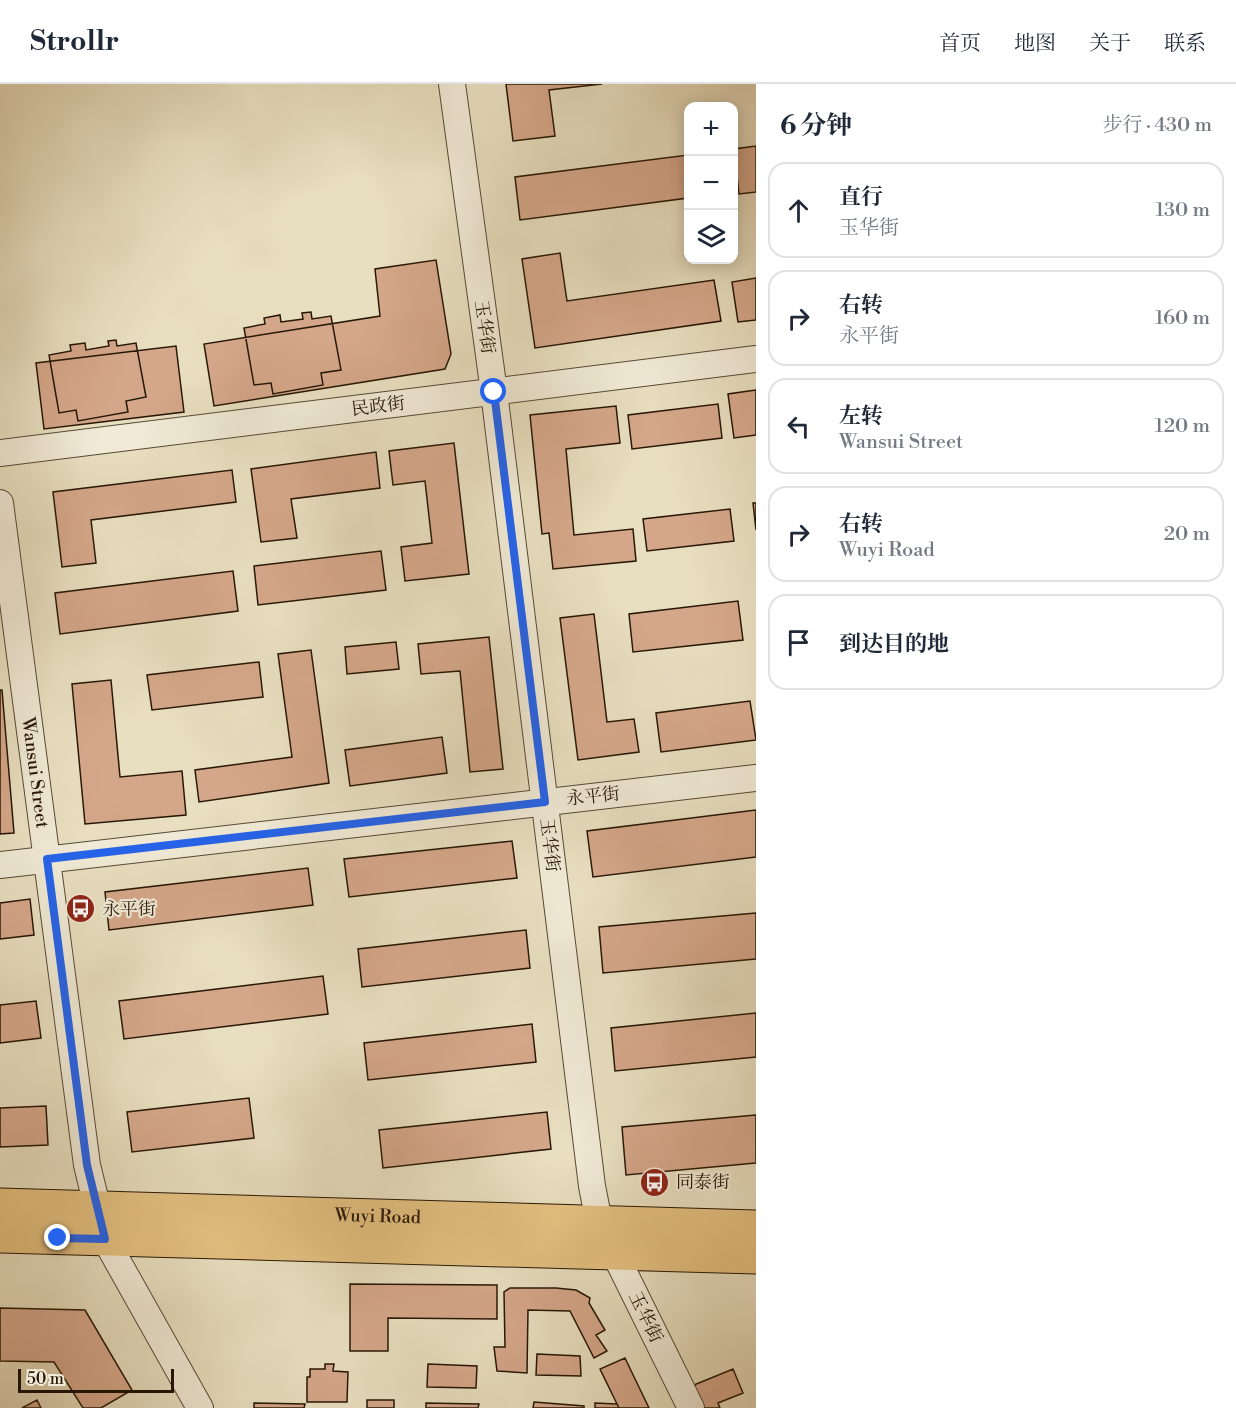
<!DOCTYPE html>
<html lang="zh">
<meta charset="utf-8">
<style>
:root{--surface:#fff;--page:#f2f2f3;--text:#1f2937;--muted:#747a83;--line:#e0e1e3}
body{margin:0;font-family:"Libre Bodoni","Noto Serif SC",serif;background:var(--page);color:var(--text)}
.controls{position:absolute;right:18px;top:18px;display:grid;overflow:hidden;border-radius:12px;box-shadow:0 3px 15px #0003}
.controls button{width:54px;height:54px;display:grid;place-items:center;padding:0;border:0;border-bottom:2px solid var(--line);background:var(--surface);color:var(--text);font:30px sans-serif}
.scale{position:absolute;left:18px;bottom:15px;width:156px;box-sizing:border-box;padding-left:6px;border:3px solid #271705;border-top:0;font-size:16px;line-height:21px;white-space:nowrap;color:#271705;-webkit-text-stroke:4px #f0ead6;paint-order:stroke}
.stop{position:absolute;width:18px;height:18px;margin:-14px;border:4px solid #2563eb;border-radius:50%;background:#fff}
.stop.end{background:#2563eb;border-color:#fff;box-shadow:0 2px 6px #0008}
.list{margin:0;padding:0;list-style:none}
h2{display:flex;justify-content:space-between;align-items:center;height:78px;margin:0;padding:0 24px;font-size:26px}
h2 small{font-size:20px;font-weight:400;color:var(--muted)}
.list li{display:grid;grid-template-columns:39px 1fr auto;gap:18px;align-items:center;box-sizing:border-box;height:96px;margin:0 12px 12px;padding:0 12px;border:2px solid var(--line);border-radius:18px}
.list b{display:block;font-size:22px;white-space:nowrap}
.list p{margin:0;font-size:20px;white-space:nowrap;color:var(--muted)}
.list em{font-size:20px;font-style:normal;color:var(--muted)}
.icon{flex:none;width:33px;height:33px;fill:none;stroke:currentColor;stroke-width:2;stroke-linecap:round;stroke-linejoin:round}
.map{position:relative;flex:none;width:756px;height:1324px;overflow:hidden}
header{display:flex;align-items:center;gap:36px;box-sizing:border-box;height:84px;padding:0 30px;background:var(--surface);border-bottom:2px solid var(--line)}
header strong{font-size:28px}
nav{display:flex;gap:33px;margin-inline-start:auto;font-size:21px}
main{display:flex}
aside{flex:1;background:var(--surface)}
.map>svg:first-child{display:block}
.building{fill:#d5a78a;stroke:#271705;stroke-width:1.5}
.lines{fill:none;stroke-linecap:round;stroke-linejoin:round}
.minor-casing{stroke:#574934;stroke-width:28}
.major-casing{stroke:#271705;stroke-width:35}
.minor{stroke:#f0ead6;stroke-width:26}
.major{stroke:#e4c080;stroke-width:33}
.route{stroke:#2563eb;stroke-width:8}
.labels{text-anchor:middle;stroke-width:4.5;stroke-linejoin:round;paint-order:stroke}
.street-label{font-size:18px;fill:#271705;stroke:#f0ead6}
.poi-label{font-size:18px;fill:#271705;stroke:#f0ead6;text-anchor:start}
</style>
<header>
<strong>Strollr</strong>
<nav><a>首页</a><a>地图</a><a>关于</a><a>联系</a></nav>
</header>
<main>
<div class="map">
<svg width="756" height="1324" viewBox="0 0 756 1324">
<rect width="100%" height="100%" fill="#e8dfc0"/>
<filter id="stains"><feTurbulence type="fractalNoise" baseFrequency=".00333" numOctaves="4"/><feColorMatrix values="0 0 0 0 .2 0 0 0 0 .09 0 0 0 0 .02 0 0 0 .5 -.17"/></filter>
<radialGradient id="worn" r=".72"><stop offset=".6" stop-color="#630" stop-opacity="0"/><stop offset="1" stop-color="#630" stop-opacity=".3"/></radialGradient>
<!-- building -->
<path class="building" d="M506,0H602L549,6L555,52L513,57Z
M756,62V108L739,110L734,65Z
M688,71V114L520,136L515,93Z
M560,169L567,217L714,196L721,237L535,264L522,175Z
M436,176L451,270L445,285L214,322L204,260L380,232L375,185Z
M756,194V236L738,238L732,198Z
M311,228L312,235L331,232L341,286L321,289L323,301L273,310L271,299L254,301L244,244L265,240L264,234L280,231L281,238L303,235L302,229Z
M116,256L117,262L136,259L146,313L126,317L128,328L78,337L76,326L59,329L49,271L71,267L70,261L85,259L86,266L109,262L108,257Z
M176,262L184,328L44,345L36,279Z
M756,306V351L734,354L728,310Z
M718,320L722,354L632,365L628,331Z
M616,322L620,359L566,365L574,451L633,445L636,477L553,485L549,449L542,450L530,331Z
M454,359L469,490L405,497L401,463L432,459L425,397L393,401L389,367Z
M376,368L380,404L291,415L297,454L261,458L251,385Z
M232,386L236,418L91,436L96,479L62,483L53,408Z
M753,419H756V446Z
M730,425L734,457L647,467L643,435Z
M381,467L386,506L258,521L254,482Z
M233,487L238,527L60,550L55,509Z
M738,517L743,556L633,568L629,530Z
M594,530L607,638L634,635L639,668L578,676L560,534Z
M489,553L503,685L470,688L460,587L421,590L418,560Z
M396,558L399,585L347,590L345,563Z
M311,566L329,699L199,718L195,686L292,673L278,570Z
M259,578L263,613L152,626L147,591Z
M111,596L120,693L182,687L186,731L85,740L72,600Z
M0,606H2L14,749L0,750Z
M750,617L756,656L661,668L656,629Z
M442,653L447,689L350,702L345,666Z
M756,726V773L593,793L587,747Z
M512,757L517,794L349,813L344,775Z
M308,784L313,821L109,846L105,808Z
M30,815L34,851L0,855V819Z
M756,829V875L603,889L599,843Z
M526,846L530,884L362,903L358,865Z
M323,892L328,930L124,955L119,917Z
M36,917L41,954L0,959V921Z
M756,929V973L615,987L611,944Z
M532,940L536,978L368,996L364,959Z
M249,1014L254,1054L132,1068L127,1028Z
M46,1022L48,1061L0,1063V1024Z
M547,1028L551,1065L383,1084L379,1046Z
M756,1031V1079L626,1091L622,1043Z
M350,1200L497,1201V1235L388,1234V1267H350Z
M510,1204H556L576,1206L590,1214L589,1219L605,1246L596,1251L607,1267L594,1274L570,1227L528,1226L527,1289L497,1287L494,1263H505L504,1208Z
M0,1224L85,1226L132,1306L101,1324H83L54,1278L0,1277Z
M537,1270L580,1272L581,1292L536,1291Z
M625,1274L649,1324H619L617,1320L600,1285Z
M325,1280H334L333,1287L348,1288L347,1318H307V1293H310V1285H325Z
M428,1280L477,1282L476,1304L427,1303Z
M733,1285L743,1309L718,1319L720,1324H703L694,1301Z
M37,1316L41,1324H22Z
M367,1316H394V1324H367Z
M534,1318L584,1322V1324H533Z
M254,1319L305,1320L304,1324H254Z
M426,1319L479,1320L478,1324H426Z
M595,1319L617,1320L619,1324H595Z"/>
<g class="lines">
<defs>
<g id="minor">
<path d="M452,0L494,308L592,1102L599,1138L691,1324"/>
<path d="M0,369L756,275"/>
<path id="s1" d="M0,419L87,1081L105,1155L200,1324"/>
<path d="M0,781L756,694"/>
</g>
<g id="major">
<path id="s2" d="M0,1121L756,1143"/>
<path d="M0,1152L756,1173"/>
</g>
</defs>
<!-- minor casing -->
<use href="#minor" class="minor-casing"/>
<!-- major casing -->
<use href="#major" class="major-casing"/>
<!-- minor -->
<use href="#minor" class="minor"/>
<!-- major -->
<use href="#major" class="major"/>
</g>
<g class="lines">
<!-- route -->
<path class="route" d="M58,1154L105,1155L87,1081L47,775L545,718L494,308"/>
</g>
<!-- icons -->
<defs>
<symbol id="bus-disc" viewBox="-11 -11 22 22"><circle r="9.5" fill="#8f2418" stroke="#f0ead6"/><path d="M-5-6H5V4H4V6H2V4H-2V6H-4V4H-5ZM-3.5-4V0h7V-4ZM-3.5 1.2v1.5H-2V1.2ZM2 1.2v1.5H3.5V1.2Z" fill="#fff"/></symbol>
</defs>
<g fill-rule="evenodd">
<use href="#bus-disc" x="64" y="808" width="33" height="33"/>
<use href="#bus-disc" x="638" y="1082" width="33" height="33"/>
</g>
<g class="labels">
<!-- street labels -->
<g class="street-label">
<text transform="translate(485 243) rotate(82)" y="6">玉华街</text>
<text transform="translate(378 322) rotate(-7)" y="6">民政街</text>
<text dy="6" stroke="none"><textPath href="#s1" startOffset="272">Wansui Street</textPath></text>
<text transform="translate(593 712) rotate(-6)" y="6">永平街</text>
<text transform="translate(550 761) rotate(83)" y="6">玉华街</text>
<text dy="6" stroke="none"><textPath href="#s2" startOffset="378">Wuyi Road</textPath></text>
<text transform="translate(646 1233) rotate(64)" y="6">玉华街</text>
</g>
<!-- poi labels -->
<g class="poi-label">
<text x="102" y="831">永平街</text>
<text x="676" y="1104">同泰街</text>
</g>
</g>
<rect width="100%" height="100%" filter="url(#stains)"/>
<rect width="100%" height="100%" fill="url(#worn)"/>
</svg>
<div class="controls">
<button>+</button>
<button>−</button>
<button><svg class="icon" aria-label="layers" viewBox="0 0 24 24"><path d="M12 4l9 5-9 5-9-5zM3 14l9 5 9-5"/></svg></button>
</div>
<div class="scale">50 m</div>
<div class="stop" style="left:494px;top:308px"></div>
<div class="stop end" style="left:58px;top:1154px"></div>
</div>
<aside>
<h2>6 分钟<small>步行 · 430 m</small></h2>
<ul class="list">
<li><svg class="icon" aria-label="ahead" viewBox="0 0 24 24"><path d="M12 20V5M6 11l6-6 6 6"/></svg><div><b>直行</b><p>玉华街</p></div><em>130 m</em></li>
<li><svg class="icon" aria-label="right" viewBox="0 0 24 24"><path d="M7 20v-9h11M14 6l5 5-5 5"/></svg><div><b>右转</b><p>永平街</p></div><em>160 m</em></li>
<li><svg class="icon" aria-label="left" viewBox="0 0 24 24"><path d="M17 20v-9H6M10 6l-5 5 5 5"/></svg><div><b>左转</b><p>Wansui Street</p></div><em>120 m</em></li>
<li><svg class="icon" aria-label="right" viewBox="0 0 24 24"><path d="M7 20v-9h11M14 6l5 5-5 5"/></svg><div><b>右转</b><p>Wuyi Road</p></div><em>20 m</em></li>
<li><svg class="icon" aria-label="arrive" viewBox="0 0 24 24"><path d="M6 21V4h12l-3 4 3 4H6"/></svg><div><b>到达目的地</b></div></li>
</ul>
</aside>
</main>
